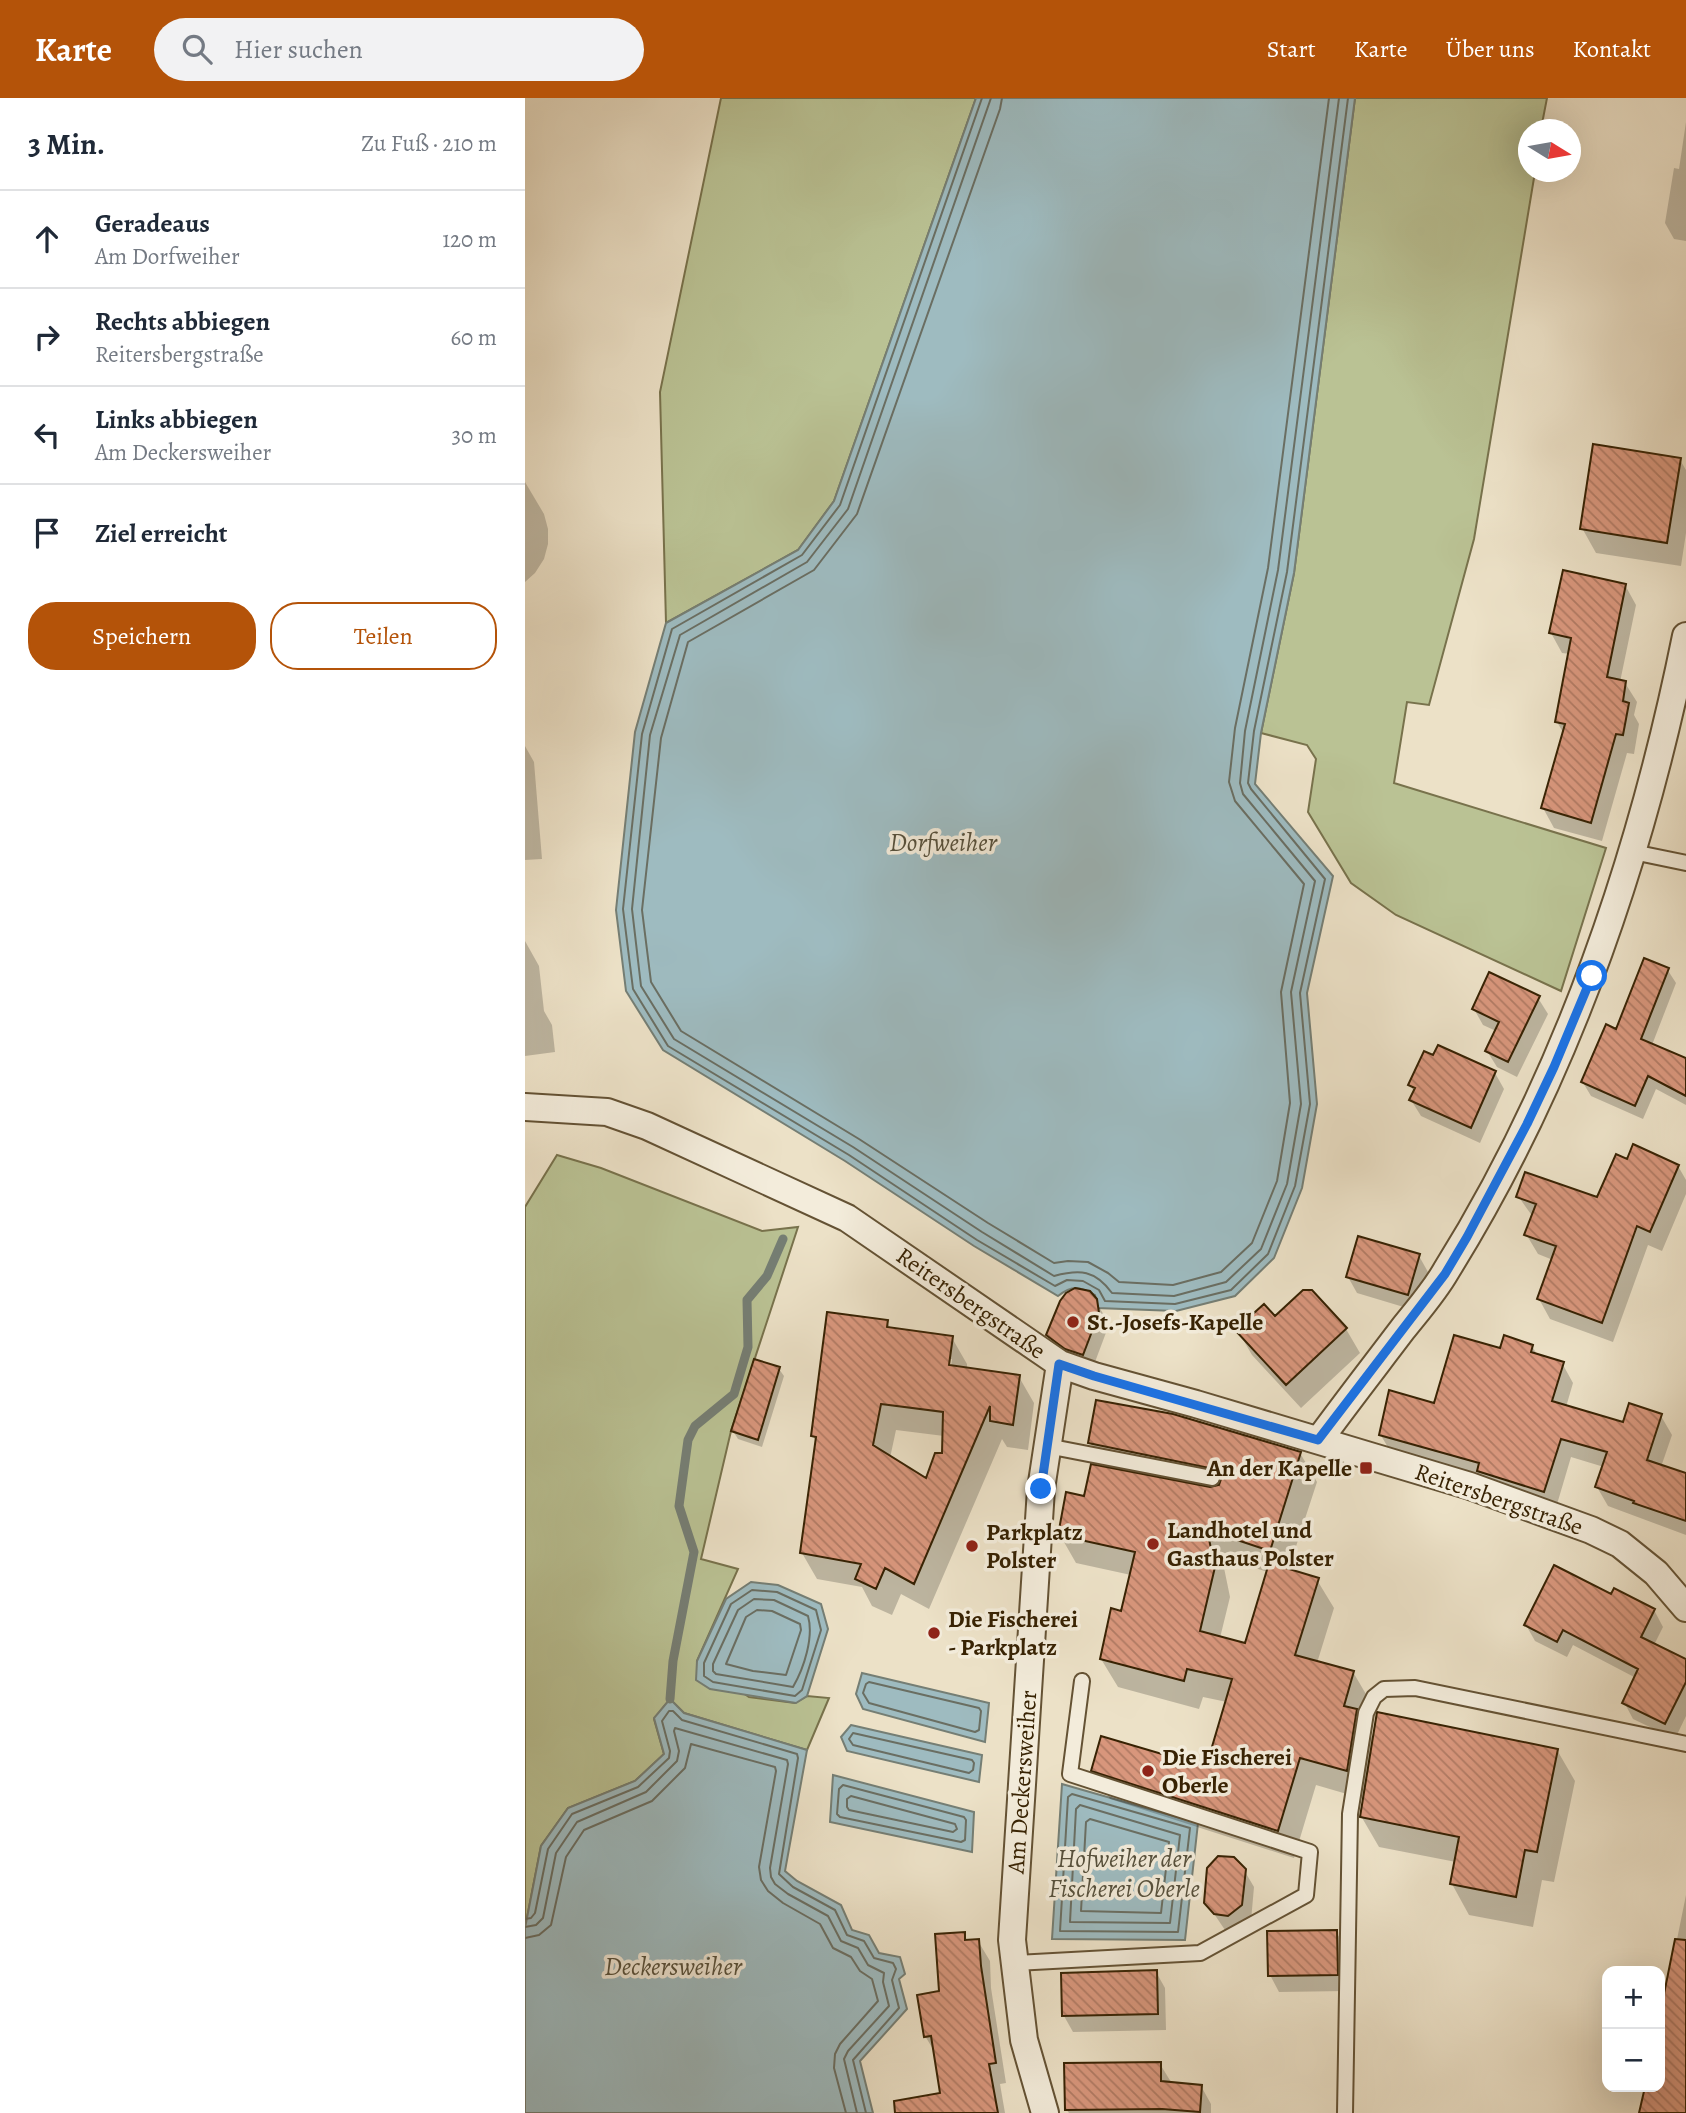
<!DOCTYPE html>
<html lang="de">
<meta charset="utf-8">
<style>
:root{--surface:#fff;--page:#f2f2f3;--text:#1f2937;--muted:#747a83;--line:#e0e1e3;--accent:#b45309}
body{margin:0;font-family:Alegreya,serif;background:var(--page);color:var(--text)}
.controls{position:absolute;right:21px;bottom:21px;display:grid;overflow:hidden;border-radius:14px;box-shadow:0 7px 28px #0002}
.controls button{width:63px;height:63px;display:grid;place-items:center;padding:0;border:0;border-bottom:2px solid var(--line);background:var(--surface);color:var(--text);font:35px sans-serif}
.compass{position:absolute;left:993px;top:21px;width:63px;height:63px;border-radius:50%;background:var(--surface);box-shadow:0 7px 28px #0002;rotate:101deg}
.stop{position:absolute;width:21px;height:21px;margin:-16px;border:5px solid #1a73e8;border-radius:50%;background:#fff}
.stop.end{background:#1a73e8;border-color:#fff;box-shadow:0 2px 7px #0008}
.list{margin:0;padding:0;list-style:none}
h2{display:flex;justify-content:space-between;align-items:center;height:91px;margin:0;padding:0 28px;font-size:30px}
h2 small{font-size:23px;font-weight:400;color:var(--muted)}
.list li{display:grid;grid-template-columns:46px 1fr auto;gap:21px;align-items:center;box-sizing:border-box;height:98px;padding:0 28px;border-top:2px solid var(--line)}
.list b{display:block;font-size:26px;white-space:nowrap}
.list p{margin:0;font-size:23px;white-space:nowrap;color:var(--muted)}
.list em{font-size:23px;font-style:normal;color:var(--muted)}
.actions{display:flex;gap:14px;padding:21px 28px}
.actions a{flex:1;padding:16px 0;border:2px solid var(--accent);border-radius:28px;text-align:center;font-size:24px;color:var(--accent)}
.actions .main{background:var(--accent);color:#fff}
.icon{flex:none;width:38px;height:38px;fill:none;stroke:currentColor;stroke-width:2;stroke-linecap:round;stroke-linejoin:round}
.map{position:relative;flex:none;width:1161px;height:2015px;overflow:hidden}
header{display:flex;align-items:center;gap:42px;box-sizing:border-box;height:98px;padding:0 35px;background:var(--accent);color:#fff}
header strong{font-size:33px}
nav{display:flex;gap:38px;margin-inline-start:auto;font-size:24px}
.search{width:490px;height:63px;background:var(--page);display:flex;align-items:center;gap:18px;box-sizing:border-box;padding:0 24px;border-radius:38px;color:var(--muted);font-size:26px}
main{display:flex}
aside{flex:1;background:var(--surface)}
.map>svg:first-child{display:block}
.grass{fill:#bac294;stroke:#78724c;stroke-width:2}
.water{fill:#9ebbc0;stroke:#757e74;stroke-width:2}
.shadow{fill:#0003;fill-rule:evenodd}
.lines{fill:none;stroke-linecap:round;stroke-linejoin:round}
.shore{stroke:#6a6e62;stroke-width:2}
.stream{stroke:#757e74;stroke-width:9}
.building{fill:url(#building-back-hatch);stroke:#372203;stroke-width:2;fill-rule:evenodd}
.lane-casing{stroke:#645234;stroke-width:18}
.street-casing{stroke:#645234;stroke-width:30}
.lane{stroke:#f3ecdb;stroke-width:14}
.street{stroke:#f3ecdb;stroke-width:26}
.route{stroke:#1a73e8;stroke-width:9}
.poi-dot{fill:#8f2418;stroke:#f3ecdb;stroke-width:2.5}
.labels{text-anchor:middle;stroke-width:7;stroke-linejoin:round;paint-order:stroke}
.street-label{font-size:24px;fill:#372203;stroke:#f3ecdb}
.poi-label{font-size:24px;font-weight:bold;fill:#372203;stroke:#f3ecdb;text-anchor:start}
.water-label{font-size:26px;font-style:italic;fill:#56503c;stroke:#f3ecdb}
</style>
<header>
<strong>Karte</strong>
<div class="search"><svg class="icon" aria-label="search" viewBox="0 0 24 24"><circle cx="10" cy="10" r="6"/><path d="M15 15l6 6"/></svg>Hier suchen</div>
<nav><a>Start</a><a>Karte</a><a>Über uns</a><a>Kontakt</a></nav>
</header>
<main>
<aside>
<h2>3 Min.<small>Zu Fuß · 210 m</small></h2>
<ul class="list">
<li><svg class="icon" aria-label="ahead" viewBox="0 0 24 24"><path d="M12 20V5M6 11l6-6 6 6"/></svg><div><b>Geradeaus</b><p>Am Dorfweiher</p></div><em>120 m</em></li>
<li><svg class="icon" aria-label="right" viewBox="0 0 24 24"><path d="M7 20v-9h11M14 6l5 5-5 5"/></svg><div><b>Rechts abbiegen</b><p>Reitersbergstraße</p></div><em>60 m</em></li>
<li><svg class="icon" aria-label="left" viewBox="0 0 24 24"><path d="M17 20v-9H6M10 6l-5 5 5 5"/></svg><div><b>Links abbiegen</b><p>Am Deckersweiher</p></div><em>30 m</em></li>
<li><svg class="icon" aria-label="arrive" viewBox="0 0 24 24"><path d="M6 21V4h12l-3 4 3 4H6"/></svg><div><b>Ziel erreicht</b></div></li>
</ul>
<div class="actions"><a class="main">Speichern</a><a>Teilen</a></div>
</aside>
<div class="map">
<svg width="1161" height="2015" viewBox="0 0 1161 2015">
<defs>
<pattern id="building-back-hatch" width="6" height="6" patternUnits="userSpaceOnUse" patternTransform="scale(1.75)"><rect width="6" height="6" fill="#d8967c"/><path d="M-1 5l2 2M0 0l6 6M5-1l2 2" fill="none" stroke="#b07a63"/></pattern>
</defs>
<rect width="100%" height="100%" fill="#ece1c7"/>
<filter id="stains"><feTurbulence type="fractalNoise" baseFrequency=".00286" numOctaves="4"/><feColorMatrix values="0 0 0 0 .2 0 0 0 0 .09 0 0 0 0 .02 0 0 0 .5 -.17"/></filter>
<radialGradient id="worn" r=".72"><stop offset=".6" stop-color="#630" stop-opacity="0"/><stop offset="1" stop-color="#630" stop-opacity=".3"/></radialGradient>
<!-- grass -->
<path class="grass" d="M196,0H451L309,403L273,452L141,525L135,294Z
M830,0H1022L1016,31L1004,32V74H1010L949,441L904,607L882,604L869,685L1081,750L1036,893L871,817L826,785L783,714L791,661L782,647L736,635L769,475Z
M32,1057L76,1070L237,1133L273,1129L206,1333L176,1461L213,1471L172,1563L224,1599L270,1605L282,1598L304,1600L282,1652L159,1615L145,1601L129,1621L139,1656L110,1683L43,1710L16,1748L0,1830V1109Z"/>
<!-- water -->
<path class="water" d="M451,0H830L769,475L736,635L730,686L808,778L782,895L792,1006L777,1090L749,1160L710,1198L651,1213L572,1210L570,1197C554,1188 547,1187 533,1198L449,1148L320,1063L138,952L101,893L91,812L110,634L141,525L273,452L309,403Z
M226,1484L253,1487L296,1506L303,1531L282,1598L271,1605L185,1591L171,1582L172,1563L201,1501Z
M337,1575L464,1605L460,1644L338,1611L331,1596Z
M145,1601L159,1615L282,1652L260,1773L272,1783L316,1807L327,1832L344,1837L354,1855L375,1859L380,1876L374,1881L382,1911L335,1963L348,2015H0V1830L16,1748L43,1710L110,1683L139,1656L129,1620Z
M326,1627L457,1657L454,1684L322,1653L316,1639Z
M308,1677L449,1714L447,1754L305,1724Z
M537,1686L673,1725L660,1842L527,1841Z"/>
<!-- shadow -->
<path class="shadow" d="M1161,24V143L1149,141L1140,125L1149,70L1154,71Z
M1155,362L1161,372V435L1156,468L1071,455L1057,430Z
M0,384L19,416L23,431V446L19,461L10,475L0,484Z
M1100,487L1111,507L1095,584L1100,585L1112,604L1109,617L1114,626L1109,656L1102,655L1077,743L1029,730L1018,710L1039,636L1032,624L1045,556L1037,555L1026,535Z
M0,648L9,664L17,761L0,762Z
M0,843L14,868L19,913L27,927L30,954L0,958Z
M1142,871L1151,885L1127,947L1161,962V1007L1131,991L1118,1021L1066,998L1057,983L1092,934Z
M1013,900L1023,916L992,979L972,969L962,953L971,933L958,927L949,911Z
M970,975L979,991L955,1045L896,1018L886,1002L890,995L885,987Z
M1103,1063L1153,1068L1161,1082V1096L1137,1153L1123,1147L1088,1244L1025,1221L1014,1201L1028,1162L1013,1156L1001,1136L1008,1119L993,1098L1073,1102Z
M894,1158L903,1174L892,1213L832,1195L823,1179Z
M570,1202L580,1219L582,1232L567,1272L533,1254L523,1237Z
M750,1220L821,1231L835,1255L776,1310L727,1257L713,1233Z
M362,1224L366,1231L427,1240L442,1266V1272L494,1279L509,1305L503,1352L482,1349L477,1341L404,1511L376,1496L367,1517L347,1508L337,1489L292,1481L277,1455L292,1345L288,1338ZM423,1261H427L425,1276H422ZM371,1332L419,1338V1356L402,1383L365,1360Z
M1007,1248L1013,1258L1037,1265L1048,1285L1041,1309L1099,1326L1136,1318L1147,1337L1136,1369L1161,1377V1437L1083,1408L1072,1389L1079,1369L1046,1359L1030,1413L867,1356L855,1336L910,1307L976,1252Z
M254,1271L259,1278L237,1349L213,1341L208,1333Z
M565,1345L775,1355L792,1384L763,1473L792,1482L809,1510L792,1565L828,1574L845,1603L838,1624L849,1643L1032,1652L1050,1683L1029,1784L1017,1782L1008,1829L944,1817L927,1786L931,1764L854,1749L836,1718L839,1701L791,1687L769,1760L585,1701L568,1673L682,1671L702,1604L678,1599L674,1611L593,1589L576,1561L597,1515L606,1477L551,1465L535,1437L580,1371ZM697,1460L743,1474L722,1547L695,1540L705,1499Z
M1129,1512L1138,1529L1129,1547L1161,1563V1618L1150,1641L1108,1621L1099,1604L1111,1580L1048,1547L1042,1559L1010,1543L1001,1527Z
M719,1772L729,1789L726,1823L713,1833L700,1832L681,1804Z
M1161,1797V2015H1116L1122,1989H1135V1925Z
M811,1834L821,1850V1893L754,1894L745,1877Z
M439,1836L443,1844L453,1843L465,1863L466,1890L481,1985L475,1986L480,2015H416L417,1996L411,1956L400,1938Z
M631,1874L640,1890L641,1932L548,1934L539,1918Z
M635,1966L646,1984L676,1988L686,2006V2015H544L541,2011Z"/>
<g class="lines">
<!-- shore -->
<path class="shore" d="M457,0L315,407L277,457L147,531L117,636L98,811L108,891L143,948L324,1057L452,1142L530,1188L542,1182L558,1183L574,1192L580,1203L650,1206L706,1192L743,1156L770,1088L785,1006L775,895L800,781L726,691L723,685L729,633L762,474L823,0
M466,0L323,411L282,464L155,537L125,637L107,811L116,888L149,941L328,1049L457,1134L529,1178C555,1171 570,1172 587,1195L649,1198L701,1184L736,1151L762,1086L776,1006L766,894L790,783L718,696L715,685L720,633L753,472L814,0
M477,0L475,11L332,416L289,472L163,544L136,640L117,812L126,884L156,933L334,1041L463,1125L529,1165L543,1163L563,1164L583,1175L594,1184L648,1187L696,1174L727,1145L752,1083L765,1005L756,894L779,786L710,703L704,684L710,630L743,470L804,0
M227,1492L252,1494L291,1512L296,1532L277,1592L270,1598L188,1584L179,1578V1565L206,1506Z
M229,1501L249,1502L283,1518C289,1539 279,1570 268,1589L191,1576L188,1573V1566L213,1512Z
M232,1512L247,1513L275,1526L276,1532L261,1577L228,1573L201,1566L221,1519Z
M344,1584L454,1610L456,1613L454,1632L450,1634L344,1605L338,1595L341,1586Z
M328,1635L447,1662L449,1665L448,1672L444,1675L328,1647L324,1641Z
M318,1687L439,1719L441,1722L440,1742L436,1744L315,1719L312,1716L314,1691Z
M547,1696L665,1730L653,1834L535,1833L543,1699Z
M326,1698L430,1726L432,1731L428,1734L324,1712L322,1709V1701Z
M555,1707L655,1737L645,1825L545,1824L551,1711Z
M565,1721L644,1744L636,1815L556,1813L561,1724Z
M0,1821L6,1820L10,1815L23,1751L47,1716L113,1689L144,1660L145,1653L137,1623L144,1613H148L157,1622L272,1656L273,1660L254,1776L268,1789L310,1812L322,1837L339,1843L349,1860L368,1865L371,1871L367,1882L374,1910L328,1962L341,2015
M0,1829L11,1827L18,1820L31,1755L52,1724L121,1694L152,1663L154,1653L149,1633L150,1630L262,1662L263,1666L245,1770L246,1779L250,1786L263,1796L303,1818L316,1843L333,1850L343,1867L359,1875L358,1884L364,1908L323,1953L319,1961L332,2015
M0,1840L14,1837L26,1827L41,1759L59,1732L127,1703L160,1670L166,1646L250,1669L251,1673L234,1769L236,1782L243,1793L258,1805L295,1826L308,1850L326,1859L335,1873L347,1881L353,1903L315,1946L310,1956L309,1970L321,2015"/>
<!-- stream -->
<path class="stream" d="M145,1601L148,1563L169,1454L154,1408L163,1342L170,1328L209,1296L223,1249L222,1202L242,1178L258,1141"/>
</g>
<!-- building -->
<path class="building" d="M1068,346L1156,360L1142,445L1055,431Z
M1038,472L1101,486L1082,579L1101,583L1098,603L1104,605L1098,637L1091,636L1066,725L1016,710L1040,626L1030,624L1046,540L1024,535Z
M1119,860L1144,870L1116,941L1161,960V998L1123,978L1110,1008L1056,984L1081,926L1091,931Z
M964,874L1015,898L983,964L960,953L974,924L947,911Z
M913,947L971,973L946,1030L884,1002L890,990L883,987L899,953L908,957Z
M1108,1046L1154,1067L1125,1134L1112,1128L1077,1225L1012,1201L1031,1148L999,1137L1011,1106L991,1099L1000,1074L1072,1099L1091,1056L1102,1061Z
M833,1138L895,1156L883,1197L821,1179Z
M550,1190L565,1193L572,1201L574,1215L558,1257L540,1251L521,1237L535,1203L541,1195Z
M778,1192H787L822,1230L761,1287L710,1232L739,1206L750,1218Z
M302,1214L363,1222L362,1229L428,1238L424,1267L495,1277L488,1327L465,1323V1308L389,1486L360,1470L351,1491L330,1481L336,1466L275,1455L291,1339L286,1338ZM356,1306L418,1314L417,1355H410L401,1380L348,1347Z
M929,1237L975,1250L979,1237L1008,1247L1006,1254L1039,1264L1027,1303L1098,1324L1104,1305L1137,1316L1122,1362L1161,1375V1423L1108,1405L1109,1403L1070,1389L1082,1354L1036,1341L1019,1394L952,1373L954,1365L854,1337L864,1292L909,1305Z
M229,1261L255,1269L233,1342L206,1333Z
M571,1302L648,1316L776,1354L745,1453L682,1432L690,1469L675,1533L720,1545L744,1465L794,1480L770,1557L829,1573L819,1608L832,1611L822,1673L775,1660L753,1733L566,1673L576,1638L681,1669L707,1581L662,1571L659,1583L575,1561L586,1510L596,1513L610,1454L533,1437L541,1394L559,1398L566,1366L685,1389L694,1387L696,1381L694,1373L689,1371L563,1345Z
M1029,1467L1086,1496L1089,1490L1130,1511L1116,1539L1161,1561V1584L1140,1626L1097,1605L1113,1571L1038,1532L1032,1544L999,1527Z
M852,1614L1033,1651L1012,1754L1000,1752L991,1799L925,1786L934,1739L835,1719Z
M693,1758L709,1759L721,1771L717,1807L703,1818L689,1816L679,1805L682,1770Z
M812,1832L813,1877L743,1878L742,1833Z
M440,1834V1842L454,1841L456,1868L471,1965L464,1966L473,2015H370L369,2003L415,1995L406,1938L399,1939L392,1897L414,1893L410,1836Z
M1150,1841L1161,1842V2015H1114L1120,1989H1135V1916Z
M632,1872L633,1916L537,1918L536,1875Z
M636,1964V1983L677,1987L675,2014L637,2011L540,2012L539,1965Z"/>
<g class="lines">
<defs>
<path id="lane" d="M1108,754L1161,765
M522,1348L687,1380
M490,1865L675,1855L781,1797L785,1754L545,1676L557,1583
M820,2015L825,1716L841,1615L849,1599L859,1591L890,1590L1161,1646"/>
<path id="street" d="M0,1009L82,1014L122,1028L322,1120L535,1266L569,1278L671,1306L945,1388L1066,1432L1095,1446L1131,1475L1161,1510
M794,1342C821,1305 849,1269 877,1232C892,1213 909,1194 921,1173C1042,979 1116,761 1161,538
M520,2015L499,1942L487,1842L516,1391L535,1266"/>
</defs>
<!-- lane casing -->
<use href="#lane" class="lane-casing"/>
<!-- street casing -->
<use href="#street" class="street-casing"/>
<!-- lane -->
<use href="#lane" class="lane"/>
<!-- street -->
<use href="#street" class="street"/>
</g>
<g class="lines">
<!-- route -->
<path class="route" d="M516,1391L534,1266L569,1278L793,1342L920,1176L942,1139L1002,1026L1029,969L1067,878"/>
</g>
<!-- markers -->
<g class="poi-dot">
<circle cx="548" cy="1224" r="7"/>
<rect x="834" y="1363" width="14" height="14" rx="3.5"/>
<circle cx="628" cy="1446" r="7"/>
<circle cx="447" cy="1448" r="7"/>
<circle cx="409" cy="1535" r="7"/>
<circle cx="623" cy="1673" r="7"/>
</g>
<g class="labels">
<!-- street labels -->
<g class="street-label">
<text transform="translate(446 1205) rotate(35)" y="8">Reitersbergstraße</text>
<text transform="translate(974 1401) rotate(19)" y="8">Reitersbergstraße</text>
<text transform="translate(497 1684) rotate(-86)" y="8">Am Deckersweiher</text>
</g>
<!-- poi labels -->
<g class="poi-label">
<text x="562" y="1232">St.-Josefs-Kapelle</text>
<text x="827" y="1378" text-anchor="end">An der Kapelle</text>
<text x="642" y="1440">Landhotel und<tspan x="642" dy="28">Gasthaus Polster</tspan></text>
<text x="461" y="1442">Parkplatz<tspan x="461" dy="28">Polster</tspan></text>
<text x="423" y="1529">Die Fischerei<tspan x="423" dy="28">- Parkplatz</tspan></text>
<text x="637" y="1667">Die Fischerei<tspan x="637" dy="28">Oberle</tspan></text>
</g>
<!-- water labels -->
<g class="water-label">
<text x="418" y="753">Dorfweiher</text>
<text x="599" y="1769">Hofweiher der<tspan x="599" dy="30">Fischerei Oberle</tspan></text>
<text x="148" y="1877">Deckersweiher</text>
</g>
</g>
<rect width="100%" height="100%" filter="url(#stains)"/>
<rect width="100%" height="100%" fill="url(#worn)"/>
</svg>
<div class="controls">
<button>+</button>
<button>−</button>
</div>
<svg class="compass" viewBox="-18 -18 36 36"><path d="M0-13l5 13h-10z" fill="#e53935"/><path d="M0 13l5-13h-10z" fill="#747a83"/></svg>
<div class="stop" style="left:1067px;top:878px"></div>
<div class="stop end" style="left:516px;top:1391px"></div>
</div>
</main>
